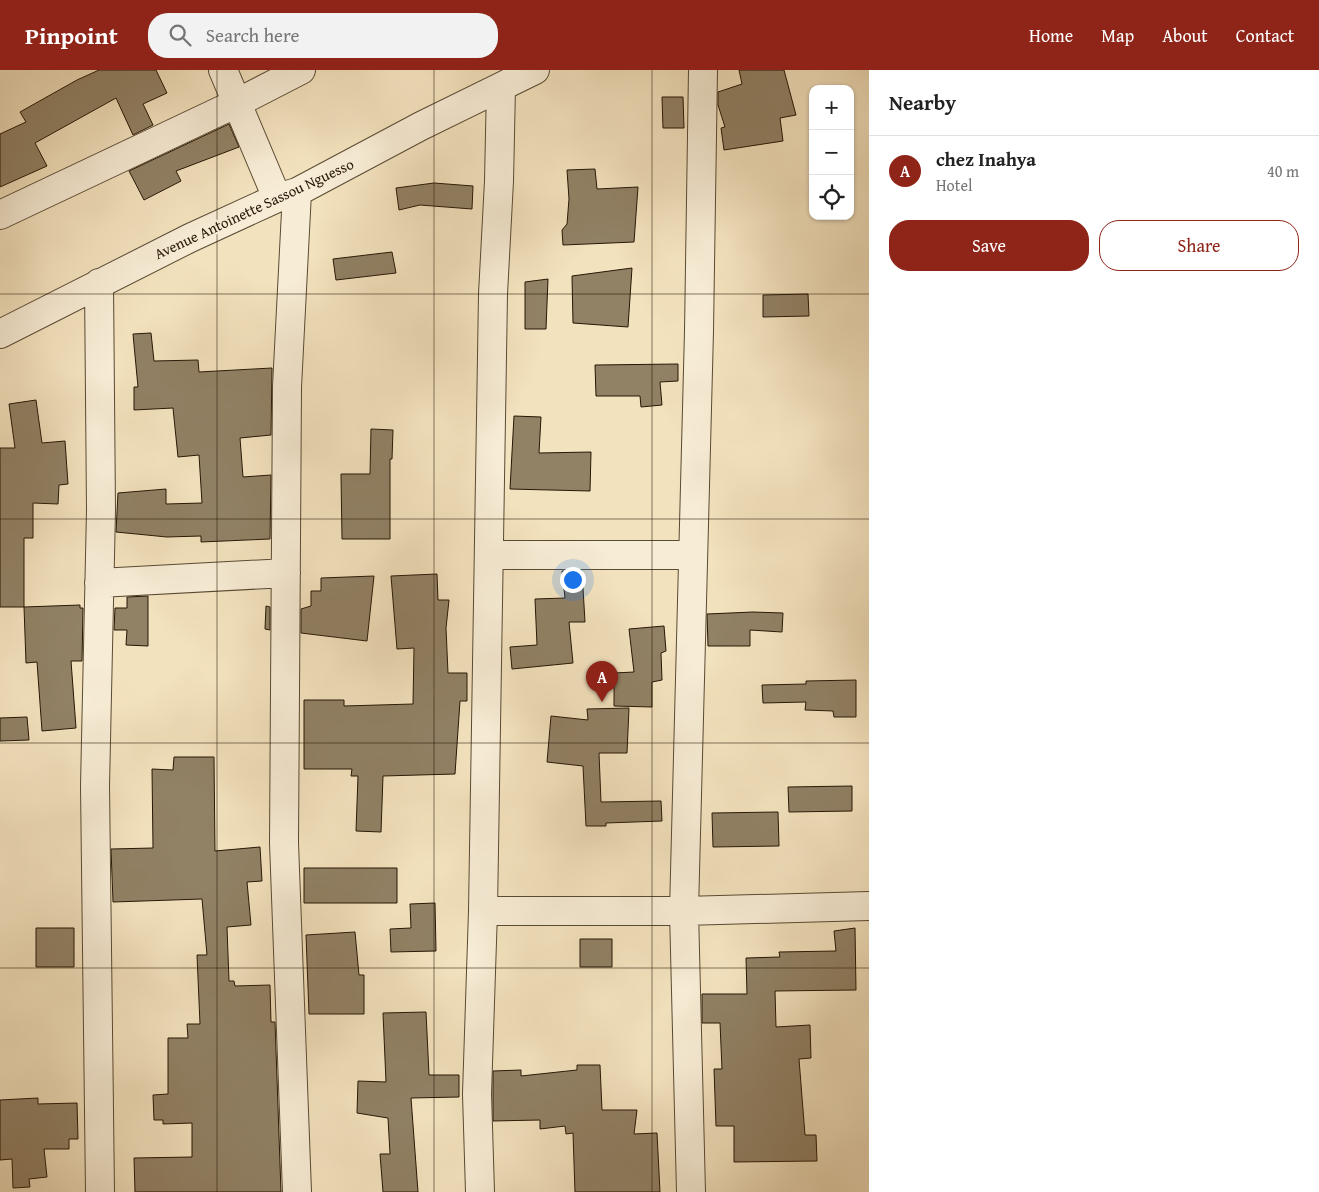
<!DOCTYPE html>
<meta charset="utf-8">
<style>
:root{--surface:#fff;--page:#f2f2f2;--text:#222;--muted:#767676;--line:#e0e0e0;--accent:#8f2418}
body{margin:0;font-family:"Gentium Book Plus",serif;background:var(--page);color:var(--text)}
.controls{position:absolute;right:15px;top:15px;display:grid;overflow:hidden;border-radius:10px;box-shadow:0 1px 4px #0004}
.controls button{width:45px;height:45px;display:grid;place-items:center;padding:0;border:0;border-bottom:1px solid var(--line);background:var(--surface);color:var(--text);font:25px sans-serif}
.you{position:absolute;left:572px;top:509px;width:18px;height:18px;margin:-12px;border:4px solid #fff;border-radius:50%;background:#1a73e8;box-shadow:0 0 0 8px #1a73e833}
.badge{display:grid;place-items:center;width:32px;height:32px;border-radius:50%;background:var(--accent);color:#fff;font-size:16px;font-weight:700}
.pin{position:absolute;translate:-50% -41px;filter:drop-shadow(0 1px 2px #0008)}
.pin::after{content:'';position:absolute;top:26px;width:18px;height:15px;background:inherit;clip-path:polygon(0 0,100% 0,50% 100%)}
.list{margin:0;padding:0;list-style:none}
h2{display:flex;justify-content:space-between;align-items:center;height:65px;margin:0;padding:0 20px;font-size:21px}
h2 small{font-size:16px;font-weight:400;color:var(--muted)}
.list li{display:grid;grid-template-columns:32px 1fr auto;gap:15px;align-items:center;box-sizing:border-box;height:70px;padding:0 20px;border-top:1px solid var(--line)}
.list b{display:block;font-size:19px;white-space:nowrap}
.list p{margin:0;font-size:16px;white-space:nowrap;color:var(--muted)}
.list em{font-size:16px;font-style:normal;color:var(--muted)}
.actions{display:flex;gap:10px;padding:15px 20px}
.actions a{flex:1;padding:11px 0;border:1px solid var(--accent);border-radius:20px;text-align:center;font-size:18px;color:var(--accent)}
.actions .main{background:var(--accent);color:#fff}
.icon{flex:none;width:28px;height:28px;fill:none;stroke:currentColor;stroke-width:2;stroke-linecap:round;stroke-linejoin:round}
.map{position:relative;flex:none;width:869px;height:1122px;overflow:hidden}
header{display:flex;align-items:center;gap:30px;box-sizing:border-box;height:70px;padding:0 25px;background:var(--accent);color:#fff}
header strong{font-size:24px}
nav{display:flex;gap:28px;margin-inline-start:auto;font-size:18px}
.search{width:350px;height:45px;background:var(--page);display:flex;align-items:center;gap:12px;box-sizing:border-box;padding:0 18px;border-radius:20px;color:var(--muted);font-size:19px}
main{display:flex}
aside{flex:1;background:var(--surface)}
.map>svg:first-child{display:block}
.building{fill:#918165;stroke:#261705}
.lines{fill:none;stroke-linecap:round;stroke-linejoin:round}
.minor-casing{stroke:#594a33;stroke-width:30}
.minor{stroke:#f7ecd5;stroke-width:28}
.grid{fill:none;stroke:#261705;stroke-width:1;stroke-opacity:0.55}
.labels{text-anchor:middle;stroke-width:4.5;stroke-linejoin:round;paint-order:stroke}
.street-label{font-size:15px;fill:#261705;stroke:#f7ecd5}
</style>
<header>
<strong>Pinpoint</strong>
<div class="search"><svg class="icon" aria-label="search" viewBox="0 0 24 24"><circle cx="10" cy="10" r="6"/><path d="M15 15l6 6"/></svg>Search here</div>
<nav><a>Home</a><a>Map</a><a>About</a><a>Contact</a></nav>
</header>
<main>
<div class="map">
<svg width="869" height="1122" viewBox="0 0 869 1122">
<rect width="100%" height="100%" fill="#f3e2be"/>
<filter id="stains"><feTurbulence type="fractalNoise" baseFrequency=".004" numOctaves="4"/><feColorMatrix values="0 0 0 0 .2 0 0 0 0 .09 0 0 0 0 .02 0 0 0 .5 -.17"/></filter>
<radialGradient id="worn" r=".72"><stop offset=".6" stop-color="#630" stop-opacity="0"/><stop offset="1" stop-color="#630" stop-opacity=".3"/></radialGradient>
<!-- building -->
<path class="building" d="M99,0H156L167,23L143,34L153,55L133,65L116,28L35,73L47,96L0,117V64L26,52L20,42L77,10Z
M739,0H784L796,45L780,48L783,71L724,80L721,58L725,57L718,35V22L742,14Z
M662,27H683L684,58H663Z
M229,54L239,77L176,101L181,111L144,130L129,101Z
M595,99L597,119L638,117L634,172L563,175L562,160L567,154L569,129L567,100Z
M434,113L473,116L472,139L420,135L399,140L396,118Z
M392,182L396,203L336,210L333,189Z
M632,198L628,257L573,253L572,206Z
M548,209L546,259H525V212Z
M808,224L809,246L763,247V225Z
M151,263L154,291L198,290L199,302L272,298L271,365L240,368L243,407L271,405L270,469L201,472V466L167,467L116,462L118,423L166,419V434L202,433L199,385L178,387L173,338L134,340V317H138L133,264Z
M678,294V311L660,312L662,335L641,337L640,326H596L595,295Z
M36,330L42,373L65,371L68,414L59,415L58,434L33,433V468H24V537L80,535V538H83L82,591H71L76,658L42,661L37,592L26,593L24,537H0V378H15L9,334Z
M514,346L541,347L539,383L591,382L590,421L510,419Z
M371,359L393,360L392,389H390V469H342L341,404H370Z
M562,501H582L585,552H569L573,593L512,599L510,577L537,575L535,529L565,528Z
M437,504L438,530H449L446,558L448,603H467V631H460L455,704L383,706L381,762L356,761L358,706H351L352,699H304V630H344V636L413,634L414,578L397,579L391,506Z
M374,506L367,571L301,563V539L311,536V521H321V508Z
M148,526V576L126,575L127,560H114L115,538H127V527Z
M266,536L270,537V560L265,559Z
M753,542L783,543L782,562L750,560V576H708L707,544Z
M664,556L666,581L661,583L662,610L652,612V637L614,636V603L634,602L629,559Z
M856,610V647H834L833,641L805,640L806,632L763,633L762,615L806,614V611Z
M629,638L627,683H599L601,732L661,731L662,751L606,753V756H586L583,696L547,692L551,646L588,650L587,639Z
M27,647L29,670L0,671V648Z
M174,687H214L215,781L260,777L262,811L247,812L251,855L227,857L229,911H234L235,916L270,915L271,952H275L281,1122H135L134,1088L192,1087V1053L163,1054V1050H154L153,1025L168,1024V968H188L187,954H200L197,885H207L202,829L113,832L111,779L153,778L152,699L173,700Z
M852,716V741L789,742L788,717Z
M778,742L779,776L713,777L712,743Z
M304,798H397V833H304Z
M435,833L436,881L391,882L390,859L411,858L410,834Z
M36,858H74V897H36Z
M855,858L856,920L775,921L776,957L810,955L811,988L799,989L805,1065H816L817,1091L734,1092V1056H716L714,999H722L720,953H702V924H747L746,888L780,887L779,882L836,881L834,861Z
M355,862L359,905H364V944H309L306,865Z
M580,869H612V897H580Z
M426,942L429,1005H459V1027L411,1028L418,1122H383L380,1084H390L388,1048L357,1043L358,1011L386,1012L383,943Z
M577,995H600L602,1040H637L634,1064L657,1063L660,1122H575L573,1063L566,1064L565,1056L540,1059V1050L493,1051V1001L521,1000V1006L577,1000Z
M38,1028V1034L77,1033L78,1069H69V1079H44L47,1107L29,1109L30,1117L13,1118L12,1089L0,1090V1030Z"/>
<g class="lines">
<defs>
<path id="minor" d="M223,0L277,128
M0,145L237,33L301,0
M99,213L101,440L95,716L100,1122
M0,264L190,168L277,128L297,122L421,56L535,0
M489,485H692
M99,513L286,503
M483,841H684L869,836
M297,1122L284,773L287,317L297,122
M480,1122L477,1024L483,841L493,224L499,111L501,17
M691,1122L684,841L699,261L703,0"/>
</defs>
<!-- minor casing -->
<use href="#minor" class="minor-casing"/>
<!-- minor -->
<use href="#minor" class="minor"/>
</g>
<!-- grid -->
<path class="grid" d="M217,0V1122M434,0V1122M652,0V1122M0,224H869M0,449H869M0,673H869M0,898H869"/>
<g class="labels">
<!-- street labels -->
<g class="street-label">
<text transform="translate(254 139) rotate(-25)" y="5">Avenue Antoinette Sassou Nguesso</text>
</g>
</g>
<rect width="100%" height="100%" filter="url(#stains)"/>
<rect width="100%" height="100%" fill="url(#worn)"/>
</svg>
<div class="controls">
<button>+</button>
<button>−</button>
<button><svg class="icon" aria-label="locate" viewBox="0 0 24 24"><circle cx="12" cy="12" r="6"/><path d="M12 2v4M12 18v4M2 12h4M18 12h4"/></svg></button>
</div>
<div class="you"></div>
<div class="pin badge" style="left:602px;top:632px">A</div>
</div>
<aside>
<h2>Nearby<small></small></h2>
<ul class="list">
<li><span class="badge">A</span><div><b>chez Inahya</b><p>Hotel</p></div><em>40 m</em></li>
</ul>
<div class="actions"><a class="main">Save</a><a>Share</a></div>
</aside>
</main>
